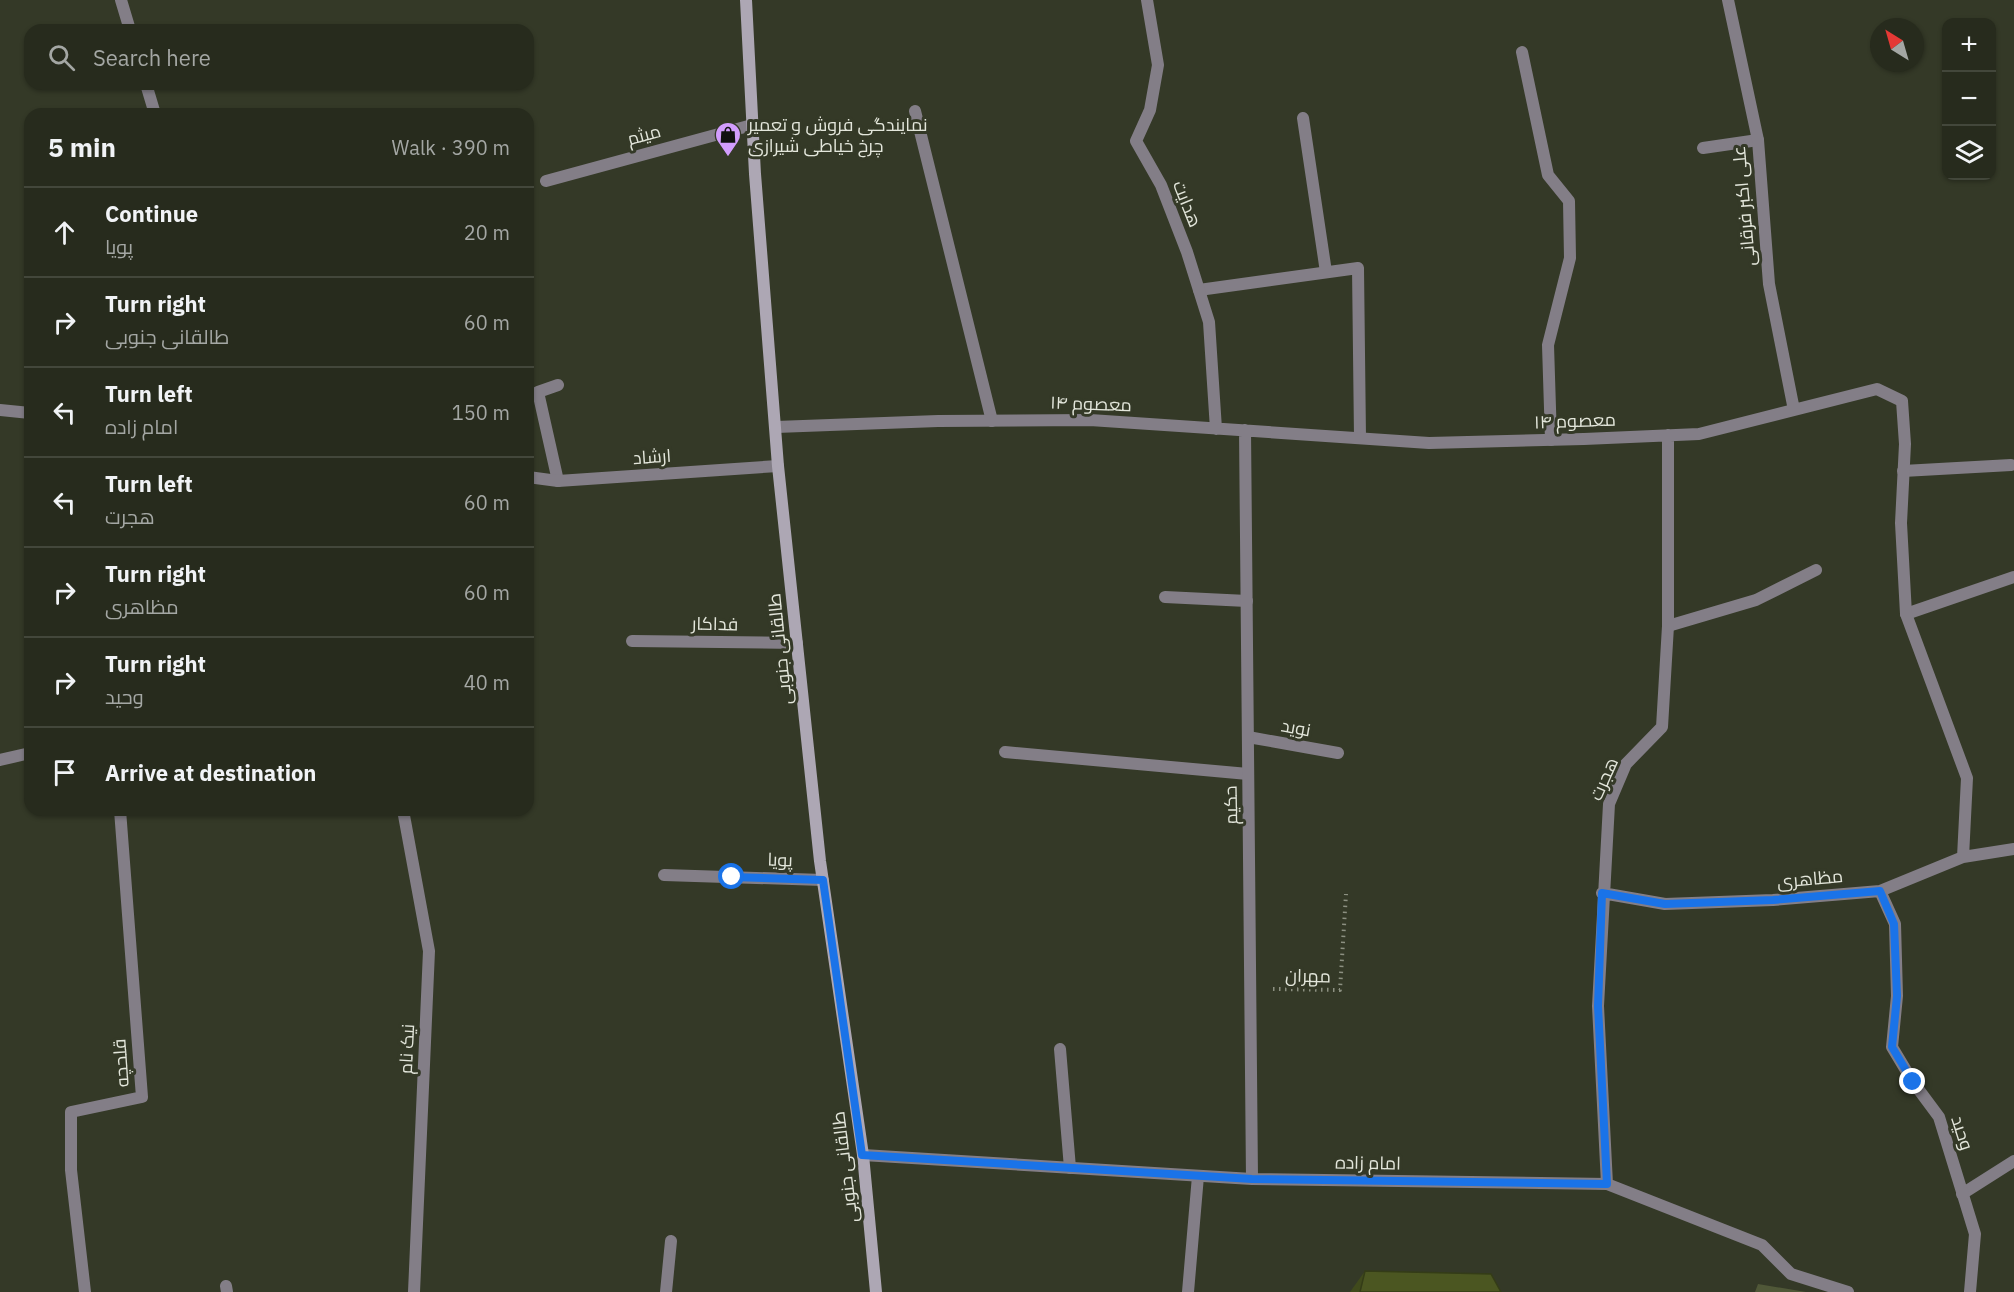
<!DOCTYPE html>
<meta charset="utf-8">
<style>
:root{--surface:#272b1d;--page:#33372a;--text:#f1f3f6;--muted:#a4a7a4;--line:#43473b}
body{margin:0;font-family:"IBM Plex Sans",Cairo,sans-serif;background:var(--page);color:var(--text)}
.controls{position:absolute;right:18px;top:18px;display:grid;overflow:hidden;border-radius:12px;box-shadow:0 2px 4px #0004}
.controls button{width:54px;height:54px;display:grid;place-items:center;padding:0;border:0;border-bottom:2px solid var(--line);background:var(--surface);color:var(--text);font:30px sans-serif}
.compass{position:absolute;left:1870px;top:18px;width:54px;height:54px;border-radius:50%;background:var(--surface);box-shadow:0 2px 4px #0004;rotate:323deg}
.stop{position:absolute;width:18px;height:18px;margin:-14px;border:4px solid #1a73e8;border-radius:50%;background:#fff}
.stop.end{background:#1a73e8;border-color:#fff;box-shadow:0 2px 6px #0008}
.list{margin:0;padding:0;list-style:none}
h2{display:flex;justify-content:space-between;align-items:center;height:78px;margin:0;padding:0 24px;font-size:26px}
h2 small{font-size:20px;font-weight:400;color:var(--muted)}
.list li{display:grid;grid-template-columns:39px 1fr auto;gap:18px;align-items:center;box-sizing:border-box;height:90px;padding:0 24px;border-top:2px solid var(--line)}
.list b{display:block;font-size:22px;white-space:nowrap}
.list p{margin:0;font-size:20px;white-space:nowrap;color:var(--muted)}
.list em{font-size:20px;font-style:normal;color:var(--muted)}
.icon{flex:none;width:33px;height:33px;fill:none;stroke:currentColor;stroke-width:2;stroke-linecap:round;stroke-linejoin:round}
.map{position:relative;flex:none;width:2014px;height:1292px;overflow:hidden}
.search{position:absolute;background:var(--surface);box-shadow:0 2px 4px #0004;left:24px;top:24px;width:510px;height:66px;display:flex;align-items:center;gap:15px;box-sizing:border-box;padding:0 21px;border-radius:18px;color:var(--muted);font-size:22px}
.panel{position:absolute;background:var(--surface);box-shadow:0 2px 4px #0004;left:24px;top:108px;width:510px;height:708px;border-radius:18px}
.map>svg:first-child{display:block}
.green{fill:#505838}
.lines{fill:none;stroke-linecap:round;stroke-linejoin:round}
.path{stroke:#8c9081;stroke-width:4;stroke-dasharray:1.5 4.5;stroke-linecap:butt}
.lane{stroke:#837e87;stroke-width:12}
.street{stroke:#837e87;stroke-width:12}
.secondary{stroke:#ada7b4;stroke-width:12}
.wall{fill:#404a1c}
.building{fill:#4b5621;stroke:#343c17;stroke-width:1.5}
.route{stroke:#1a73e8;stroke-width:8}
.labels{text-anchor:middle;stroke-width:6;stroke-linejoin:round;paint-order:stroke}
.poi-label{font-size:18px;fill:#e3e6db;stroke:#343927;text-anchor:start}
.street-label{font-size:18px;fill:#e3e6db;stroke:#343927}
</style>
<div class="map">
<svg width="2014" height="1292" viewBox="0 0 2014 1292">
<rect width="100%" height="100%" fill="#343927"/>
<!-- green -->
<path class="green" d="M1758,1284L1806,1292H1755Z"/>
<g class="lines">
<!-- path -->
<path class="path" d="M1273,989L1340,990L1346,894"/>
<!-- lane -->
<path class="lane" d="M1522,52L1548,175L1569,201L1570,258L1548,345L1551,440
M915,111L992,421
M1303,118L1326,272
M1703,148L1758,140
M546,181L752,125
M1199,290L1358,268L1360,438
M558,385L538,392L558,481
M1903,471L2011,465
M1165,597L1247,601
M1906,614L2014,577
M1668,626L1756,600L1816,570
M632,641L797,643
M1248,737L1338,753
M1005,752L1248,774
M664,875L823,880
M1060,1049L1070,1168
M1962,1194L2014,1161
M226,1286L227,1292
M1188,1292L1198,1176"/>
<!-- street -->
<path class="street" d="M121,0L130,30
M1147,0L1158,65L1150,110L1136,141L1161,185L1187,252L1209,322L1216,429
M1728,0L1758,140L1769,284L1794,410
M146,84L155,114
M0,410L30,413
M776,427L938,421L1090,420L1429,443L1584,439L1699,434L1877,389L1902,401L1905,444L1901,523L1906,614L1967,778L1963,857
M1245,430L1252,1179
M528,477L558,481L778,466
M0,760L30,753
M403,810L429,951L414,1292
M1880,891L1895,924L1897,996L1892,1047L1913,1082L1939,1117L1975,1234L1970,1292
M1602,893L1665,904L1773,900L1880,891L1963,857L2014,849
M863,1155L1252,1179L1607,1184L1762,1245L1791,1274L1848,1292
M1607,1184L1598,1006L1609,804L1626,764L1662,727L1668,626V435
M85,1292L71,1170V1112L142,1097L120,810
M666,1292L671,1241"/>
<!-- secondary -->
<path class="secondary" d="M746,0L755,174L778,466L820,861L863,1155L876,1292"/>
</g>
<!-- wall -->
<path class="wall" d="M1365,1271L1501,1292H1350Z"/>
<!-- building -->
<path class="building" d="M1365,1271L1491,1274L1501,1292H1360Z"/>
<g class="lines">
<!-- route -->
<path class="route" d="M732,877L823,880L862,1155L1252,1179L1607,1184L1598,1006L1602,893L1665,904L1773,900L1880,891L1894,924L1897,996L1892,1047L1913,1082"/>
</g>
<!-- icons -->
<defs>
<symbol id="shop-pin" viewBox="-11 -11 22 30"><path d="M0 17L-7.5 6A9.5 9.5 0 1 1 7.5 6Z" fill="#d29dfd" stroke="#343927"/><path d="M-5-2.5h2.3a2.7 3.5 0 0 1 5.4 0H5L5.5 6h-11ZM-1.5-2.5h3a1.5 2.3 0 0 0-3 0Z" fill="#111"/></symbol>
</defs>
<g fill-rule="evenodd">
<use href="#shop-pin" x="713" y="120" width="30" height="40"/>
</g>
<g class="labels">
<!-- poi labels -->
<g class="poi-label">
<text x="748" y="131">نمایندگی فروش و تعمیر<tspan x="748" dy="21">چرخ خیاطی شیرازی</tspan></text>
</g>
<!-- street labels -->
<g class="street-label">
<text transform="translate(644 135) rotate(-15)" y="6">میثم</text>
<text transform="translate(1187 204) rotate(68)" y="6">هدایت</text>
<text transform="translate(1744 206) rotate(-95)" y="6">علی اکبر فرقانی</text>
<text transform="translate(1091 404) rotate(2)" y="6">۱۴ معصوم</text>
<text transform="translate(1575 421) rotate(-2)" y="6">۱۴ معصوم</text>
<text transform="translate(652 457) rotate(-4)" y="6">ارشاد</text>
<text transform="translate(715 624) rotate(1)" y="6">فداکار</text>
<text transform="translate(780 649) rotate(-96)" y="6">طالقانی جنوبی</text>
<text transform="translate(1296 728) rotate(10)" y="6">نوید</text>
<text transform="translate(1604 779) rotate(-66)" y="6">هجرت</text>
<text transform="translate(1231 805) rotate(-91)" y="6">حکیم</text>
<text transform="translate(780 860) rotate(2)" y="6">پویا</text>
<text transform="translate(1810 879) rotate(-5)" y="6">مظاهری</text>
<text transform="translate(1308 976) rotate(1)" y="6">مهران</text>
<text transform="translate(407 1049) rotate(-87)" y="6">نیک نام</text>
<text transform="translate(121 1063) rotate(-94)" y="6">قلحچه</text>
<text transform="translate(1962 1133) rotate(72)" y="6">وحید</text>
<text transform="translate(1368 1163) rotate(1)" y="6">امام زاده</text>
<text transform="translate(845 1167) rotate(-97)" y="6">طالقانی جنوبی</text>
</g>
</g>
</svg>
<div class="controls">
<button>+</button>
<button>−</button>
<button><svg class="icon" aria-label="layers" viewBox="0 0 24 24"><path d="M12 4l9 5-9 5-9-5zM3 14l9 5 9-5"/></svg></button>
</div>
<svg class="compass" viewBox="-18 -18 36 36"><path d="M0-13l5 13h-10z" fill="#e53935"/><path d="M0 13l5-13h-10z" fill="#a4a7a4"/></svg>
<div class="stop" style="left:732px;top:877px"></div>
<div class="stop end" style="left:1913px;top:1082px"></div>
<div class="search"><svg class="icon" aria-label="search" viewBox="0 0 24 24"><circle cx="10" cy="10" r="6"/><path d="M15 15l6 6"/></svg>Search here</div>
<section class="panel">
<h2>5 min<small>Walk · 390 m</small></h2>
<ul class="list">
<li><svg class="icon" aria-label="ahead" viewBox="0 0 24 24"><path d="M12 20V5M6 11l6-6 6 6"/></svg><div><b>Continue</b><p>پویا</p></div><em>20 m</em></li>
<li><svg class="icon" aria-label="right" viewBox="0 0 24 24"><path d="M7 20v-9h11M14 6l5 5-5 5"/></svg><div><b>Turn right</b><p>طالقانی جنوبی</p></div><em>60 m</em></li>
<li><svg class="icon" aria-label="left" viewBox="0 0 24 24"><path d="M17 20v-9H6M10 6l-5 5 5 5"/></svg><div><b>Turn left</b><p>امام زاده</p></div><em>150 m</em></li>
<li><svg class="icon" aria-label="left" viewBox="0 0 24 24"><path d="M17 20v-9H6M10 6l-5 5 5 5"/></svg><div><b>Turn left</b><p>هجرت</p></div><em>60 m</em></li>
<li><svg class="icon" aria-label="right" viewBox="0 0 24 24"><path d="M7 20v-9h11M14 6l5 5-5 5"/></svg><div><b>Turn right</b><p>مظاهری</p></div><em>60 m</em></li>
<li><svg class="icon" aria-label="right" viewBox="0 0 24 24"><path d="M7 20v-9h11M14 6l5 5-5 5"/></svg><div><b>Turn right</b><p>وحید</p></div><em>40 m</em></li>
<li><svg class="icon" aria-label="arrive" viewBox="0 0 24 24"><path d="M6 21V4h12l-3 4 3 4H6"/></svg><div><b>Arrive at destination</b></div></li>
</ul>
</section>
</div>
